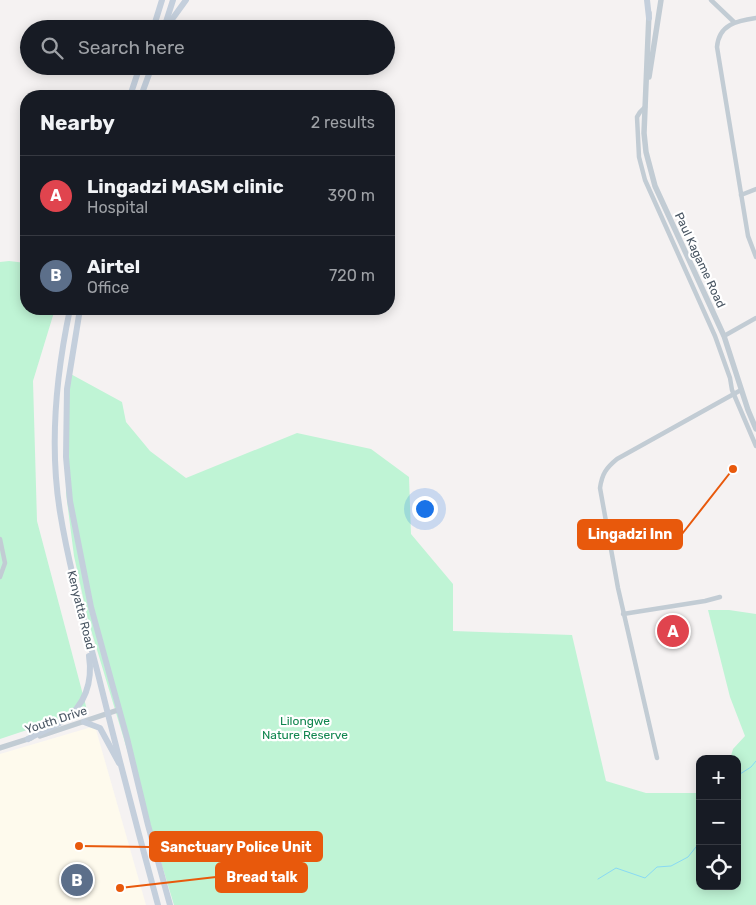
<!DOCTYPE html>
<html lang="en">
<head>
<meta charset="utf-8">
<style>
	:root { --surface:#171b24; --page:#242831; --text:#f1f3f6; --muted:#9ea1a6; --line:#363941; --accent:#0c69f5 }
	body { margin:0; font-family:Rubik,sans-serif; background:var(--page); color:var(--text) }
	.controls { position:absolute; right:15px; bottom:15px; display:grid; overflow:hidden; border-radius:10px; box-shadow:0 2px 12px #0003 }
	.controls button { width:45px; height:45px; display:grid; place-items:center; padding:0; border:0; border-bottom:1px solid var(--line); background:var(--surface); color:var(--text); font:25px sans-serif }
	.you { position:absolute; left:424px; top:508px; width:18px; height:18px; margin:-12px; border:4px solid #fff; border-radius:50%; background:#1a73e8; box-shadow:0 0 0 8px #1a73e833 }
	.badge { display:grid; place-items:center; width:32px; height:32px; border-radius:50%; background:var(--accent); color:#fff; font-size:16px; font-weight:700 }
	.pin { position:absolute; translate:-50% -50%; border:2px solid #fff; box-shadow:0 1px 5px #0006 }
	.list { margin:0; padding:0; list-style:none }
	h2 { display:flex; justify-content:space-between; align-items:center; height:65px; margin:0; padding:0 20px; font-size:21px }
	h2 small { font-size:16px; font-weight:400; color:var(--muted) }
	.list li { display:grid; grid-template-columns:32px 1fr auto; gap:15px; align-items:center; box-sizing:border-box; height:80px; padding:0 20px; border-top:1px solid var(--line) }
	.list b { display:block; font-size:19px; white-space:nowrap }
	.list p { margin:0; font-size:16px; white-space:nowrap; color:var(--muted) }
	.list em { font-size:16px; font-style:normal; color:var(--muted) }
	.icon { flex:none; width:28px; height:28px; fill:none; stroke:currentColor; stroke-width:2; stroke-linecap:round; stroke-linejoin:round }
	.map { position:relative; flex:none; width:756px; height:905px; overflow:hidden }
	.search { position:absolute; background:var(--surface); box-shadow:0 2px 12px #0003; left:20px; top:20px; width:375px; height:55px; display:flex; align-items:center; gap:12px; box-sizing:border-box; padding:0 18px; border-radius:28px; color:var(--muted); font-size:19px }
	.panel { position:absolute; background:var(--surface); box-shadow:0 2px 12px #0003; left:20px; top:90px; width:375px; height:225px; border-radius:20px }
	.map>svg:first-child { display:block }
	.commercial { fill:#fefaed }
	.green { fill:#bff4d5 }
	.lines { fill:none; stroke-linecap:round; stroke-linejoin:round }
	.stream { stroke:#89daf4; stroke-width:1 }
	.minor { stroke:#c2ccd4; stroke-width:4.5 }
	.tertiary { stroke:#c2ccd4; stroke-width:5.5 }
	.secondary { stroke:#c4cfdc; stroke-width:6 }
	.labels { text-anchor:middle; dominant-baseline:central; stroke-width:4.5; stroke-linejoin:round; paint-order:stroke }
	.street-label { font-size:12px; fill:#485562; stroke:#fff }
	.park-label { font-size:12px; fill:#10864f; stroke:#fff }
	.leader { fill:none; stroke:#e8590c; stroke-width:2 }
	.callout-dot { fill:#e8590c; stroke:#fff; stroke-width:2 }
	.callout { fill:#e8590c; stroke:#e8590c; stroke-width:2 }
	.callout-label { font-size:14px; text-anchor:middle; font-weight:bold; fill:#fff }
</style>
</head>
<body>
<div class="map">
<svg width="756" height="905" viewBox="0 0 756 905">
	<rect width="100%" height="100%" fill="#f5f2f2"/>
	<path class="commercial" d="M95 726 146 905H0V754Z"/>
	<g class="green">
		<path d="M9 261 26 263V309H55L33 381 37 521 87 710 0 739V262Z"/>
		<path d="M67 372 122 402 126 422 150 451 186 478 297 433 371 449 409 477 411 534 453 584V631L572 635 606 781 646 793H700V886H737V759H730L733 749 745 736 730 697 708 610H729L756 614V905H174L88 620 74 556 66 493Z"/>
	</g>
	<g class="lines">
		<g class="stream">
			<path d="M737 776 751 767 756 761"/>
			<path d="M598 879 616 868 645 878 657 867 671 866 688 857 700 842"/>
		</g>
		<g class="minor">
			<path d="M711 0 734 22"/>
			<path d="M756 18C737 21 719 24 717 47L748 236 756 257"/>
			<path d="M645 107 640 112 637 117 639 157 645 180 715 336 730 378 732 390 756 446"/>
			<path d="M741 195 756 189"/>
			<path d="M724 336 756 318"/>
			<path d="M0 539 5 563 0 577"/>
			<path d="M623 614 705 601 720 597"/>
			<path d="M657 758 618 588 600 488C602 474 606 468 617 459L741 390"/>
		</g>
		<g class="tertiary">
			<path d="M649 13 644 133 646 152 655 186 724 336 748 410 756 429"/>
			<path d="M649 77 661 0"/>
			<path d="M40 736 118 710"/>
			<path d="M0 748 31 738"/>
		</g>
		<g class="secondary">
			<path d="M647 0 649 18"/>
			<path d="M165 25 173 0"/>
			<path d="M153 29 162 0"/>
			<path d="M165 29 186 0"/>
			<path d="M130 96 140 66"/>
			<path d="M141 96 152 66"/>
			<path d="M70 309C56 375 49 444 60 512 69 567 84 620 98 674 117 751 137 828 158 905"/>
			<path d="M80 309 67 389 66 457 70 501 91 607 127 738 148 825 170 905"/>
			<path d="M84 722 100 728 119 763"/>
			<path d="M28 739C39 733 52 728 63 721 85 706 93 682 89 656"/>
		</g>
	</g>
	<g class="labels">
		<g class="street-label">
			<text transform="translate(700 260) rotate(65)">Paul Kagame Road</text>
			<text transform="translate(81 610) rotate(76)">Kenyatta Road</text>
			<text transform="translate(56 720) rotate(-18)">Youth Drive</text>
		</g>
		<g class="park-label">
			<text x="305" y="721">Lilongwe<tspan x="305" dy="14">Nature Reserve</tspan></text>
		</g>
	</g>
	<path class="leader" d="M733 469L682 534M79 846L150 847M120 888L216 877"/>
	<g class="callout-dot">
		<circle cx="733" cy="469" r="5"/>
		<circle cx="79" cy="846" r="5"/>
		<circle cx="120" cy="888" r="5"/>
	</g>
	<g class="callout">
		<rect x="578" y="520" width="104" height="29" rx="5"/>
		<rect x="150" y="832" width="172" height="29" rx="5"/>
		<rect x="216" y="863" width="91" height="29" rx="5"/>
	</g>
	<g class="callout-label">
		<text x="630" y="539">Lingadzi Inn</text>
		<text x="236" y="852">Sanctuary Police Unit</text>
		<text x="262" y="882">Bread talk</text>
	</g>
</svg>
<div class="controls">
<button>+</button>
<button>−</button>
<button><svg class="icon" aria-label="locate" viewBox="0 0 24 24"><circle cx="12" cy="12" r="6"/><path d="M12 2v4M12 18v4M2 12h4M18 12h4"/></svg></button>
</div>
<div class="you"></div>
<div class="pin badge" style="left:673px;top:631px;background:#e0444e">A</div>
<div class="pin badge" style="left:77px;top:880px;background:#5c6f8a">B</div>
<div class="search"><svg class="icon" aria-label="search" viewBox="0 0 24 24"><circle cx="10" cy="10" r="6"/><path d="M15 15l6 6"/></svg>Search here</div>
<section class="panel">
<h2>Nearby<small>2 results</small></h2>
<ul class="list">
<li><span class="badge" style="background:#e0444e">A</span><div><b>Lingadzi MASM clinic</b><p>Hospital</p></div><em>390 m</em></li>
<li><span class="badge" style="background:#5c6f8a">B</span><div><b>Airtel</b><p>Office</p></div><em>720 m</em></li>
</ul>
</section>
</div>
</body>
</html>
